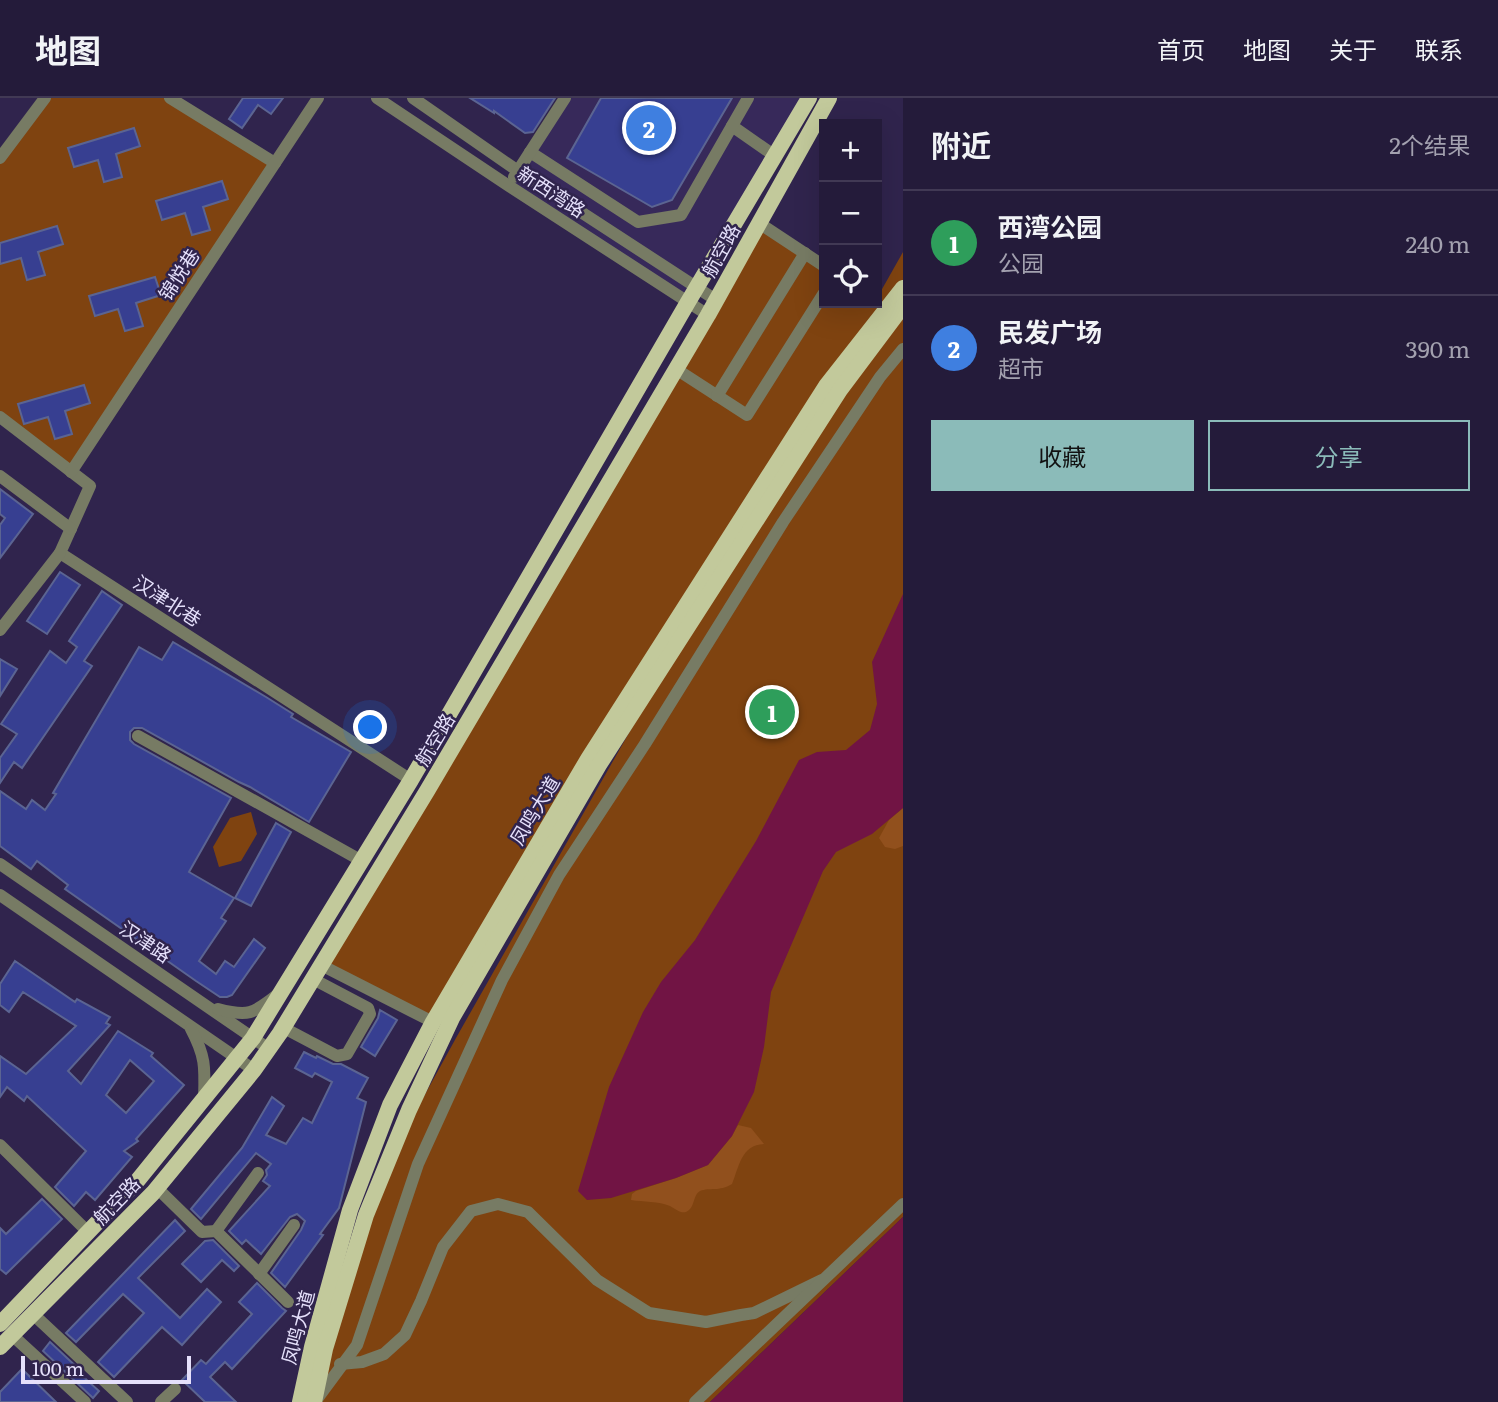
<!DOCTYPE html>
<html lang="zh">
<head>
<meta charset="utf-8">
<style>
	:root { --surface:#241b3a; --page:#2c2442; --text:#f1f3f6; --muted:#a3a1af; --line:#413954; --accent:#8bbbb9 }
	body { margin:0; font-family:Literata,"Noto Sans SC",serif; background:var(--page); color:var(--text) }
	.controls { position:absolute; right:21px; top:21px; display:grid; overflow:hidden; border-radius:0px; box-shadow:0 7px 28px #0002 }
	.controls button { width:63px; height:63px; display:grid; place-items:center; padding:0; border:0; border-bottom:2px solid var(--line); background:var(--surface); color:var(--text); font:35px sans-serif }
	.scale { position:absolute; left:21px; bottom:18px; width:170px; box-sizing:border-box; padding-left:7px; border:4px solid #e5e0fb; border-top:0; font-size:19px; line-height:24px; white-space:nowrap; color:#e5e0fb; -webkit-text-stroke:5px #30244d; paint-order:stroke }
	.you { position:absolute; left:371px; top:630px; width:24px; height:24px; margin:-18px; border:5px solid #fff; border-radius:50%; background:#1a73e8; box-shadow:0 0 0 10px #1a73e833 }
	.badge { display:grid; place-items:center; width:46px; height:46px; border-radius:50%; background:var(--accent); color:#fff; font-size:23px; font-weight:700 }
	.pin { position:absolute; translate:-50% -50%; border:4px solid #fff; box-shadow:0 2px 7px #0006 }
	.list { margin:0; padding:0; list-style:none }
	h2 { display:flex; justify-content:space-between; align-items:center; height:91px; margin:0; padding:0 28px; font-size:30px }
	h2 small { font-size:23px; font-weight:400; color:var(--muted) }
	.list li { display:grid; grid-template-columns:46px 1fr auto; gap:21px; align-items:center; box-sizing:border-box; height:105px; padding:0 28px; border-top:2px solid var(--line) }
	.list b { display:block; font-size:26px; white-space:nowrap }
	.list p { margin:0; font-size:23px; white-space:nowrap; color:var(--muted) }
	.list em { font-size:23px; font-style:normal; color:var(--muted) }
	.actions { display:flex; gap:14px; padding:21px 28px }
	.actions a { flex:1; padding:16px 0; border:2px solid var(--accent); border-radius:0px; text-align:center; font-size:24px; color:var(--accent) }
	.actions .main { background:var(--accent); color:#111 }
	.icon { flex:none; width:38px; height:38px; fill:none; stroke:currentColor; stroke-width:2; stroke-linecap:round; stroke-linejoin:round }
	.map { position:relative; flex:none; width:903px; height:1304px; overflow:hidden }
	header { display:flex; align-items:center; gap:42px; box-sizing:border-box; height:98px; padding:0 35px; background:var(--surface); border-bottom:2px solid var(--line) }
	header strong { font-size:33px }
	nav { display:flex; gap:38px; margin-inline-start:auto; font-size:24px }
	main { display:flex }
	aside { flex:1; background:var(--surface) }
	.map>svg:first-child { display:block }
	.built { fill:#37295a }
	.green { fill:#7f4310 }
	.forest { fill:#91501d }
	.water { fill:#711444 }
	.building { fill:#373f91; stroke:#5b6492; stroke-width:2; fill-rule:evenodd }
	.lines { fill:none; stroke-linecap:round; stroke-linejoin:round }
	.minor { stroke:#777b64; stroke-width:12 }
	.major { stroke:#c2c99b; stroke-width:16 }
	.labels { text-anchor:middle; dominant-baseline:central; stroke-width:5; stroke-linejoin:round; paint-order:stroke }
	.street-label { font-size:19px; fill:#e5e0fb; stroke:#30244d }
</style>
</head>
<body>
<header>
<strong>地图</strong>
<nav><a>首页</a><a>地图</a><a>关于</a><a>联系</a></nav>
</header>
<main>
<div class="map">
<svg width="903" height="1304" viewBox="0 0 903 1304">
	<rect width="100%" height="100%" fill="#30244d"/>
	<path class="built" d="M565 0H809L688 204 509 88Z"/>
	<g class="green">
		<path d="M41 0H177L276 60 71 368 0 314V56Z"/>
		<path d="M759 125 824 168V205H877V200L903 154V1119L710 1304H293L412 1020 456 940 816 305 433 924 321 867Z"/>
		<path d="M251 714 257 736 241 763 219 769 213 749 230 720Z"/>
	</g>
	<g class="forest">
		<path d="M903 710V748L895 751 885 749 879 740 889 722Z"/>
		<path d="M738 1027 751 1030 764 1046C741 1047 739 1069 732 1086 719 1094 710 1089 700 1093 693 1097 695 1107 689 1112 683 1118 676 1111 670 1108 659 1103 643 1104 631 1102L632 1096 636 1093 676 1080 708 1067 732 1038Z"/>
	</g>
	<g class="water">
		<path d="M903 496V710L872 736 836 754 823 773 771 894 764 949 754 994 732 1038 708 1067 676 1080 611 1100 587 1102 578 1093 609 989 643 914 661 884 695 842 756 743 799 662 817 654 846 652 870 632 877 606 872 564Z"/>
		<path d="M903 1119V1304H710Z"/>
	</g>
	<g class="building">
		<path d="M243 0H283L271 16 258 7 242 30 229 21Z"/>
		<path d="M470 0H555L533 34 525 35 494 13V15Z"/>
		<path d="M601 0H732L672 102 652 109 567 60Z"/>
		<path d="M134 30 140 48 116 56 122 79 104 84 98 62 74 69 68 50Z"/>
		<path d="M222 83 228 101 203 109 210 132 192 137 185 115 162 122 156 103Z"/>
		<path d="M57 128 63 146 38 154 45 177 27 182 21 160 0 166V145Z"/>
		<path d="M155 179 161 197 136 205 143 228 125 233 118 211 95 218 89 198Z"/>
		<path d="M84 287 90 305 65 313 72 336 55 341 48 319 24 326 18 306Z"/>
		<path d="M0 391 33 416 0 460V427L5 420 0 416Z"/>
		<path d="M60 474 80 487 47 536 27 523Z"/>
		<path d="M102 493 122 507 84 563 92 568 22 670 14 664 0 685V660L17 636 1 626 50 553 66 565 77 549 69 543Z"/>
		<path d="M173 544 266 599 293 616 291 619 351 654 309 724 250 689 239 684 142 630H134L130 634V642L134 646 231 700 189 774 234 800 221 820 226 823 199 863 216 876 225 863 234 869 254 841 265 850 232 897 227 899H220L196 883 65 791 68 787 37 763 31 771 0 748V693L26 711 32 702 45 712 56 696 53 695 139 549 162 562Z"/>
		<path d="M0 561 17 571 0 598Z"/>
		<path d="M276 725 291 734 251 808 235 800Z"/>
		<path d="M15 863 75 904 77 901 110 919 106 925 110 927 68 973 81 986 118 933 153 955 151 958 184 987 136 1041 138 1043 124 1053 132 1059 95 1102 86 1094 74 1108 55 1089 86 1053 27 998 24 1003 7 989 0 999V958L26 976 76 928 23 894 9 914 0 907V886ZM130 962 154 983 126 1015 106 997Z"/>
		<path d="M380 912 397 922 375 958 361 949 378 920Z"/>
		<path d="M304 954 316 960 317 958 333 966H341L368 980 357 1000 366 1004 339 1110 320 1136 323 1137 285 1189 271 1175 301 1132 305 1123 297 1116 290 1119 261 1156 246 1142 242 1146 229 1133 270 1088 263 1083 267 1077 266 1072 271 1066 256 1055 201 1121 191 1111 242 1050 272 999 284 1008 266 1037 286 1046 303 1020 312 1025 332 984 315 975 312 979 295 970Z"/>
		<path d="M42 1101 62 1121 6 1176 0 1171V1130L6 1136Z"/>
		<path d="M175 1122 185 1133 138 1180 180 1220 207 1191 221 1204 182 1247 162 1229 114 1279 98 1264 144 1215 123 1196 76 1244 66 1235Z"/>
		<path d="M213 1142 239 1168 234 1173 222 1162 201 1184 182 1166 205 1143Z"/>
		<path d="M257 1185 282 1210 286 1213 232 1271 225 1264 210 1279 236 1304H205L182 1282 201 1262 206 1266 252 1216 239 1204Z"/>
		<path d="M50 1244 81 1273 79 1275 99 1293 93 1300 43 1253Z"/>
		<path d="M22 1271 56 1304H0V1294Z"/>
	</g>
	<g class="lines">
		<g class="minor">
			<path d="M170 0 275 65"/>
			<path d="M377 0 509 88 708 217"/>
			<path d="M413 0 518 73 716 202"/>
			<path d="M732 28 775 58"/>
			<path d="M530 54 638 124 681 117 748 0"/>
			<path d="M0 60 45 0"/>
			<path d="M514 79 565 0"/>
			<path d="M759 125 824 168"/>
			<path d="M676 271 747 317 824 195"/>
			<path d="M717 298 805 155"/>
			<path d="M0 319 90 388 60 455 411 682"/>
			<path d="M71 374 318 0"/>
			<path d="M0 378 71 431"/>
			<path d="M0 532 60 455"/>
			<path d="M138 638 362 763"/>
			<path d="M0 766 269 951"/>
			<path d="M0 797 254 972"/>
			<path d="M321 867 433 924"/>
			<path d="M218 911C248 919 253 916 277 897"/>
			<path d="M284 930 337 958 347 956 370 916 368 910 313 881"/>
			<path d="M191 931C206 959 205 970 204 1001"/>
			<path d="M0 1047 88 1134"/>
			<path d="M157 1090 202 1134 216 1133 288 1204"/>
			<path d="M216 1133 258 1075"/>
			<path d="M259 1176 294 1127"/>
			<path d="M33 1216 127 1304"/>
			<path d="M12 1237 85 1304"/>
			<path d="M340 1266 362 1264 384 1256 405 1237 421 1203 443 1149 471 1113 498 1106 528 1114 597 1182 649 1215 706 1224 741 1217 754 1215 822 1182"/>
			<path d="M317 1301 357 1247 418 1066 502 882 559 777 645 646 783 424 880 279 903 251"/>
			<path d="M161 1304 175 1291"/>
			<path d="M695 1304 903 1106"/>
		</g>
		<g class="major">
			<path d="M0 1226 138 1082 253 940 411 682 688 204 809 0"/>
			<path d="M0 1249 153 1095 254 972 280 935 427 693 708 217 829 0"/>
			<path d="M300 1304 312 1249 350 1112 390 1007 433 924 588 661 826 288 903 190"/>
			<path d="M314 1304 325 1251 366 1117 409 1012 452 920 599 667 840 292 903 208"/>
		</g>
	</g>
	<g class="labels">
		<g class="street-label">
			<text transform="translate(552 93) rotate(33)">新西湾路</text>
			<text transform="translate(720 152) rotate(-61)">航空路</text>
			<text transform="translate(178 176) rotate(-57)">锦悦巷</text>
			<text transform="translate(168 502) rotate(33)">汉津北巷</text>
			<text transform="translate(434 641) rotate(-59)">航空路</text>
			<text transform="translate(534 712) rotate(-59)">凤鸣大道</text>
			<text transform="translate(146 843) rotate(34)">汉津路</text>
			<text transform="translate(116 1102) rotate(-46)">航空路</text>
			<text transform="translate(297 1229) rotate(-75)">凤鸣大道</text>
		</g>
	</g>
</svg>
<div class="controls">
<button>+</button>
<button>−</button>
<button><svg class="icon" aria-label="locate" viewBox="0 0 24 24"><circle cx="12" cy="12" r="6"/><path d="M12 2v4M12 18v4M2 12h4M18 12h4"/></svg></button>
</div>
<div class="scale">100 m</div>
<div class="you"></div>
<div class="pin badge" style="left:772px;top:614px;background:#2e9e5b">1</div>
<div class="pin badge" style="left:649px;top:30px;background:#3f7fe0">2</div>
</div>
<aside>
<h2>附近<small>2个结果</small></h2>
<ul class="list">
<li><span class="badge" style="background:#2e9e5b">1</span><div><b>西湾公园</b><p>公园</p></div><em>240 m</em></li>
<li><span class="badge" style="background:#3f7fe0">2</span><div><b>民发广场</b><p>超市</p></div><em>390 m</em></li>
</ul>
<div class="actions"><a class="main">收藏</a><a>分享</a></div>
</aside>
</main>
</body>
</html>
